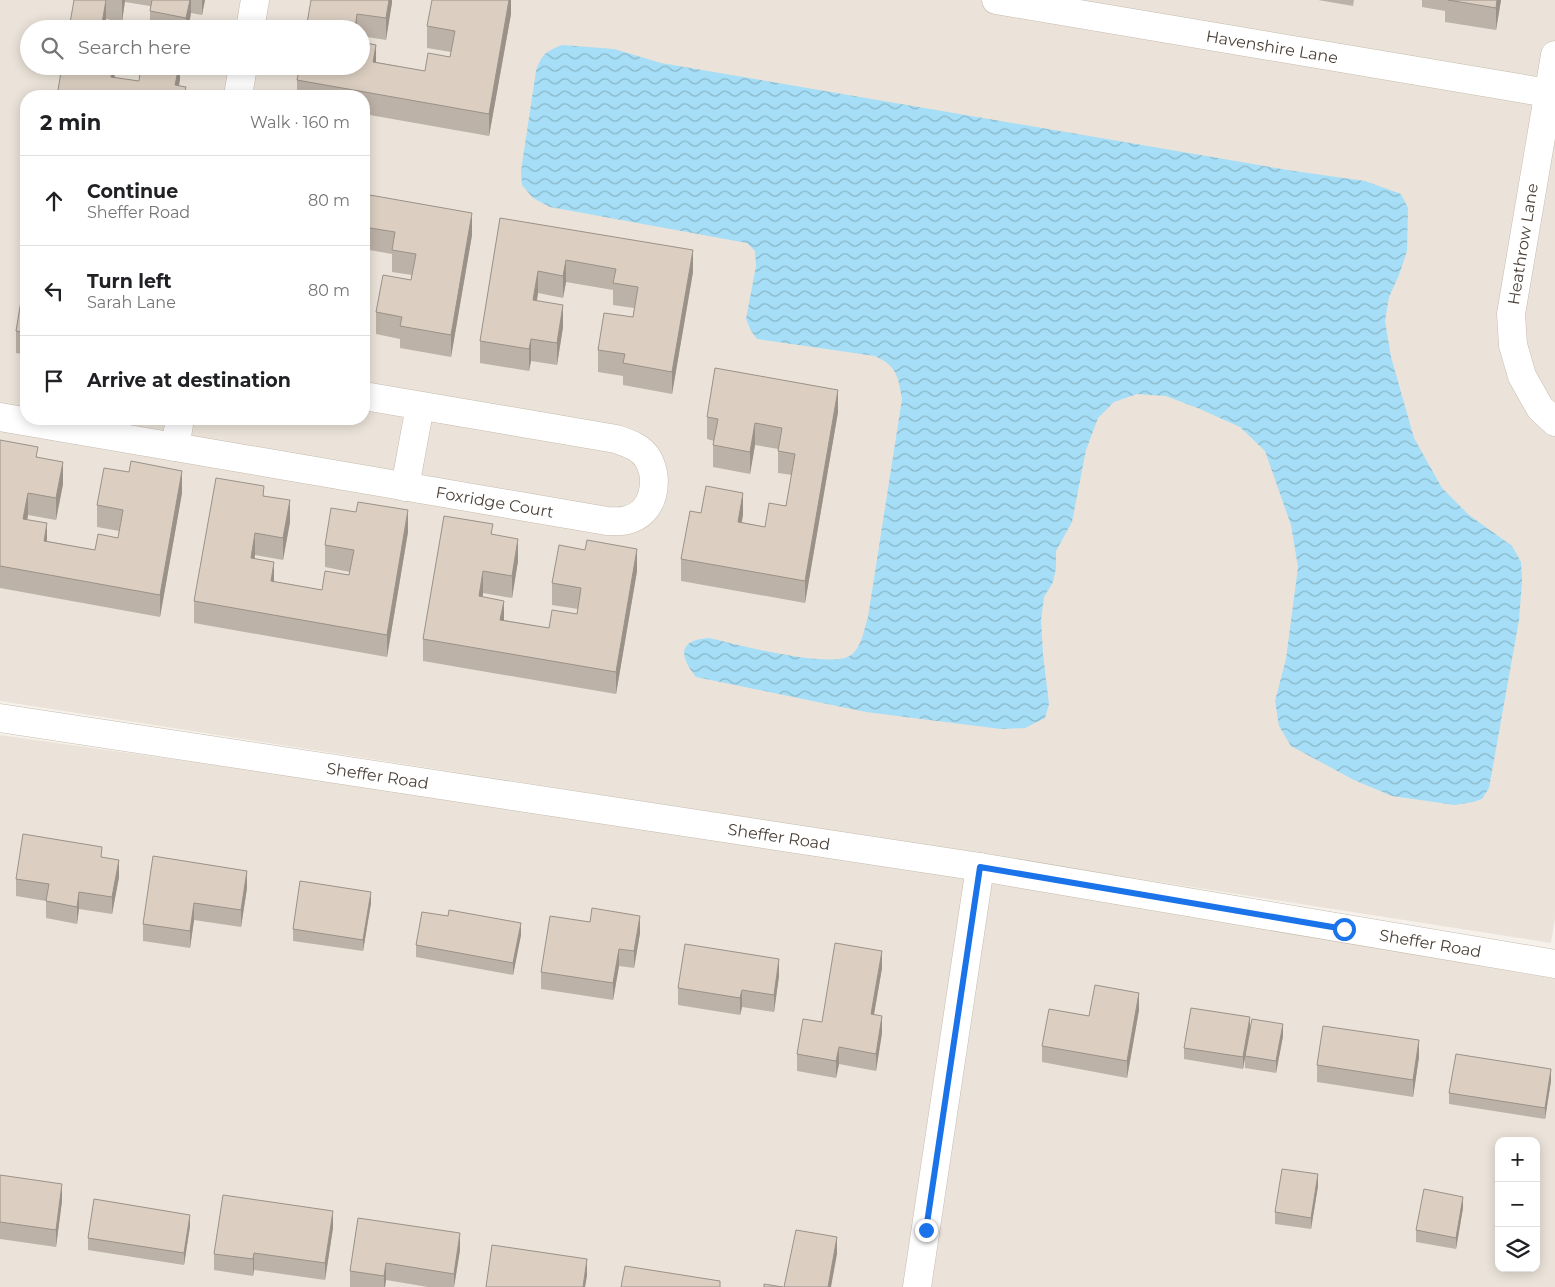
<!DOCTYPE html>
<html lang="en">
<head>
<meta charset="utf-8">
<style>
	:root { --surface:#fff; --page:#f6f6f6; --text:#202124; --muted:#757577; --line:#e0e0e0 }
	body { margin:0; font-family:Montserrat,sans-serif; background:var(--page); color:var(--text) }
	.controls { position:absolute; right:15px; bottom:15px; display:grid; overflow:hidden; border-radius:10px; box-shadow:0 2px 12px #0003 }
	.controls button { width:45px; height:45px; display:grid; place-items:center; padding:0; border:0; border-bottom:1px solid var(--line); background:var(--surface); color:var(--text); font:25px sans-serif }
	.stop { position:absolute; width:15px; height:15px; margin:-11px; border:4px solid #1a73e8; border-radius:50%; background:#fff }
	.stop.end { background:#1a73e8; border-color:#fff; box-shadow:0 1px 5px #0008 }
	.list { margin:0; padding:0; list-style:none }
	h2 { display:flex; justify-content:space-between; align-items:center; height:65px; margin:0; padding:0 20px; font-size:21px }
	h2 small { font-size:16px; font-weight:400; color:var(--muted) }
	.list li { display:grid; grid-template-columns:32px 1fr auto; gap:15px; align-items:center; box-sizing:border-box; height:90px; padding:0 20px; border-top:1px solid var(--line) }
	.list b { display:block; font-size:19px; white-space:nowrap }
	.list p { margin:0; font-size:16px; white-space:nowrap; color:var(--muted) }
	.list em { font-size:16px; font-style:normal; color:var(--muted) }
	.icon { flex:none; width:28px; height:28px; fill:none; stroke:currentColor; stroke-width:2; stroke-linecap:round; stroke-linejoin:round }
	.map { position:relative; flex:none; width:1555px; height:1287px; overflow:hidden }
	.search { position:absolute; background:var(--surface); box-shadow:0 2px 12px #0003; left:20px; top:20px; width:350px; height:55px; display:flex; align-items:center; gap:12px; box-sizing:border-box; padding:0 18px; border-radius:28px; color:var(--muted); font-size:19px }
	.panel { position:absolute; background:var(--surface); box-shadow:0 2px 12px #0003; left:20px; top:90px; width:350px; height:335px; border-radius:20px }
	.map>svg:first-child { display:block }
	.residential { fill:#ebe3d9; fill-rule:evenodd }
	.water { fill:url(#water-waves) }
	.lines { fill:none; stroke-linecap:round; stroke-linejoin:round }
	.minor-casing { stroke:#c6bbaf; stroke-width:29 }
	.minor { stroke:#fff; stroke-width:28 }
	.wall { fill:#bdb2a7 }
	.shaded-wall { fill:#9a9188 }
	.building { fill:#dccfc2; stroke:#9a9188 }
	.route { stroke:#1a73e8; stroke-width:6 }
	.labels { text-anchor:middle; dominant-baseline:central; stroke-width:5; stroke-linejoin:round; paint-order:stroke }
	.street-label { font-size:16px; fill:#4b4138; stroke:#fff }
</style>
</head>
<body>
<div class="map">
<svg width="1555" height="1287" viewBox="0 0 1555 1287">
	<defs>
		<pattern id="water-waves" width="16" height="10" patternUnits="userSpaceOnUse" patternTransform="scale(1.25)"><rect width="16" height="10" fill="#a5def6"/><path d="M0 5q4-4 8 0t8 0" fill="none" stroke="#88b6c8"/></pattern>
	</defs>
	<rect width="100%" height="100%" fill="#f6f2eb"/>
	<g class="residential">
		<path d="M0 0H1555V919L1551 943 0 701ZM29 29H361V66H29ZM26 96H364V419H26Z"/>
		<path d="M0 735 478 802 1149 908 1555 979V1287H0ZM1499 1141H1536V1268H1499Z"/>
	</g>
	<path class="water" d="M562 45 614 49 661 63 1294 171 1365 181 1401 194 1408 208 1407 251 1399 275 1389 297 1385 321 1391 357 1414 438 1442 488 1469 515 1512 546 1521 562 1522 581 1519 620 1489 788 1482 799 1473 802 1455 805 1392 796 1354 780 1291 746 1279 726 1275 701 1286 659 1298 567 1291 525 1265 451 1240 427 1200 409 1166 396 1137 394 1114 402 1098 418 1086 450 1072 522 1056 551V568L1053 582 1044 597 1041 620 1043 654 1049 704 1045 718 1025 728 1001 729 866 712 696 677C679 656 678 640 709 638 735 644 832 670 851 655 862 647 864 629 868 617L902 399C898 376 897 366 875 356L757 339 751 331 746 319 756 266 755 251 747 243 550 207 533 198 522 185 521 171 536 71C542 54 545 52 562 45Z"/>
	<g class="lines">
		<defs>
			<g id="minor">
				<path id="s1" d="M996 0 1548 93"/>
				<path d="M250 29 255 0"/>
				<path d="M1555 55 1511 314 1513 345 1522 376 1540 408 1555 422"/>
				<path d="M238 96 243 66"/>
				<path id="s2" d="M0 417 607 521C614 521 621 522 627 520 654 514 660 480 648 459 641 447 628 443 616 439L364 396"/>
				<path d="M175 447 180 419"/>
				<path d="M405 487 420 406"/>
				<path id="s3" d="M0 718 980 867 1555 964"/>
				<path d="M917 1287 980 867"/>
			</g>
		</defs>
		<use href="#minor" class="minor-casing"/>
		<use href="#minor" class="minor"/>
	</g>
	<g class="wall">
		<path d="M74 0H205L202 15 191 13 188 29H150V6L125 2 122 22 106 19Z"/>
		<path d="M392 0 386 40 361 36V29H306Z"/>
		<path d="M511 0V14L489 136 364 114V96H297V80L376 62 425 71 450 57 451 52 427 48V26Z"/>
		<path d="M1318 0H1354L1353 6Z"/>
		<path d="M1422 0H1501L1496 30 1445 22V11L1422 7Z"/>
		<path d="M364 194 472 235 451 357 400 348V339L376 334V312L411 280 412 275 392 272V254L364 249Z"/>
		<path d="M500 218 693 272 672 394 623 385V376L598 372V350L633 317 634 308 613 305V290L566 282 563 298 538 293 537 301 563 327 557 365 531 361 529 371 480 363V341Z"/>
		<path d="M26 271V355L16 353V331Z"/>
		<path d="M838 412 805 603 681 581V559L701 513 743 515 741 522 765 527 786 506 792 475 778 473V449L755 445 750 474 713 467V445L714 441 707 439V417Z"/>
		<path d="M0 440 38 457 63 484 56 520 28 515 27 520 47 541 95 550 118 538 119 531 97 527V505L182 493 160 617 0 588Z"/>
		<path d="M264 496 290 522 283 560 255 555V559L274 582 322 590 349 575 350 572 325 567V545L408 532 387 657 194 623V601Z"/>
		<path d="M493 535 518 561 512 598 483 593V597L504 620 549 628 577 614 578 609 552 605V583L637 571 616 694 423 661V639Z"/>
		<path d="M102 857 119 877 112 914 79 909 77 924 46 918V901L16 896V879Z"/>
		<path d="M247 871V888L241 927 194 920 190 948 143 941V924Z"/>
		<path d="M371 903 363 951 293 941V929Z"/>
		<path d="M640 933 634 968 619 966 613 1000 541 989V972Z"/>
		<path d="M521 935 513 975 416 957V945Z"/>
		<path d="M882 968 874 1015 882 1033 876 1071 839 1064 836 1078 797 1071V1054L822 1022Z"/>
		<path d="M779 976 774 1012 742 1007 740 1015 678 1005V988Z"/>
		<path d="M1139 1010 1127 1078 1042 1062V1046L1089 1016Z"/>
		<path d="M1250 1029 1283 1036 1276 1073 1245 1068V1058L1243 1069 1184 1059V1048Z"/>
		<path d="M1419 1057 1413 1097 1317 1082V1065Z"/>
		<path d="M1551 1081 1545 1119 1449 1104V1093Z"/>
		<path d="M0 1175 62 1201 56 1247 0 1239Z"/>
		<path d="M1318 1186 1311 1229 1275 1224V1212Z"/>
		<path d="M1463 1208 1456 1249 1416 1242V1230Z"/>
		<path d="M358 1218 460 1250 454 1287H428L386 1280 385 1287H350V1271Z"/>
		<path d="M190 1226 184 1265 88 1250V1238Z"/>
		<path d="M333 1228 325 1280 254 1270 253 1276 214 1270V1254Z"/>
	</g>
	<g class="shaded-wall">
		<path d="M106 0V19L104 29H101Z"/>
		<path d="M122 0H125L122 22Z"/>
		<path d="M190 0H191V13L188 29H186V18Z"/>
		<path d="M202 0H205L202 15Z"/>
		<path d="M389 0H392V3L386 40V18Z"/>
		<path d="M509 0H511V14L489 136V114Z"/>
		<path d="M1497 0H1501L1496 30V8Z"/>
		<path d="M357 14V29H355Z"/>
		<path d="M376 45V67L373 62Z"/>
		<path d="M113 66H115V74L112 96 111 77Z"/>
		<path d="M179 66H180V80L177 96 175 85Z"/>
		<path d="M472 213V235L451 357V335Z"/>
		<path d="M693 250V272L672 394V372Z"/>
		<path d="M566 260V282L563 298V276Z"/>
		<path d="M538 271V293L533 322V300Z"/>
		<path d="M563 305V327L557 365V343Z"/>
		<path d="M531 339V361L529 371V349Z"/>
		<path d="M838 390V412L805 603V581Z"/>
		<path d="M755 423V445L750 474V452Z"/>
		<path d="M63 462V484L56 520V498Z"/>
		<path d="M182 471V493L160 617V595Z"/>
		<path d="M28 493V515L23 541V519Z"/>
		<path d="M743 493V515L738 544V522Z"/>
		<path d="M290 500V522L283 560V538Z"/>
		<path d="M408 510V532L387 657V635Z"/>
		<path d="M47 523V545L44 541Z"/>
		<path d="M255 533V555L251 580V558Z"/>
		<path d="M518 539V561L512 598V576Z"/>
		<path d="M637 549V571L616 694V672Z"/>
		<path d="M274 562V584L271 581Z"/>
		<path d="M483 571V593L479 618V596Z"/>
		<path d="M504 601V623L500 620Z"/>
		<path d="M119 860V877L112 914V897Z"/>
		<path d="M247 871V888L241 927V910Z"/>
		<path d="M79 892V909L77 924V907Z"/>
		<path d="M371 892V903L363 951V940Z"/>
		<path d="M194 903V920L190 948V931Z"/>
		<path d="M640 916V933L634 968V951Z"/>
		<path d="M521 923V935L513 975V963Z"/>
		<path d="M619 949V966L613 1000V983Z"/>
		<path d="M882 951V968L871 1031V1014Z"/>
		<path d="M779 959V976L774 1012V995Z"/>
		<path d="M742 990V1007L740 1015V998Z"/>
		<path d="M1139 993V1010L1127 1078V1061Z"/>
		<path d="M882 1016V1033L876 1071V1054Z"/>
		<path d="M1250 1017V1029L1243 1069V1057Z"/>
		<path d="M1283 1024V1036L1276 1073V1061Z"/>
		<path d="M1419 1040V1057L1413 1097V1080Z"/>
		<path d="M839 1047V1064L836 1078V1061Z"/>
		<path d="M1551 1069V1081L1545 1119V1108Z"/>
		<path d="M1318 1174V1186L1311 1229V1218Z"/>
		<path d="M62 1184V1201L56 1247V1230Z"/>
		<path d="M1463 1197V1208L1456 1249V1238Z"/>
		<path d="M333 1211V1228L325 1280V1263Z"/>
		<path d="M190 1215V1226L184 1265V1253Z"/>
		<path d="M460 1233V1250L454 1287V1274Z"/>
		<path d="M837 1237V1254L831 1287H828Z"/>
		<path d="M254 1253V1270L253 1276V1259Z"/>
		<path d="M587 1259V1276L585 1287H583Z"/>
		<path d="M386 1263V1280L385 1287H384V1276Z"/>
	</g>
	<g class="building">
		<path d="M74 0H106L101 29H69Z"/>
		<path d="M152 0H190L186 18 150 11Z"/>
		<path d="M311 0H389L386 18 357 14 355 29H306Z"/>
		<path d="M432 0H509L489 114 297 80 300 66H361V42L376 45 373 62 425 71 428 53 450 57 455 31 427 26Z"/>
		<path d="M1448 0H1497L1496 8Z"/>
		<path d="M62 66H113L111 77 139 81 141 66H179L175 85 186 87 184 96H57Z"/>
		<path d="M364 194 472 213 451 335 400 326 402 317 376 312 383 275 411 280 416 254 392 250 395 232 364 227Z"/>
		<path d="M500 218 693 250 672 372 623 363 625 354 598 350 604 313 633 317 638 287 613 283 616 269 566 260 563 276 538 271 533 300 563 305 557 343 531 339 529 349 480 341Z"/>
		<path d="M26 271V333L16 331Z"/>
		<path d="M715 368 838 390 805 581 681 559 690 511 701 513 706 486 743 493 738 522 765 527 769 503 786 506 795 454 778 451 782 428 755 423 750 452 713 445 718 419 707 417Z"/>
		<path d="M0 440 38 447 36 457 63 462 56 498 28 493 23 519 47 523 44 541 95 550 98 534 118 538 123 510 97 505 104 468 129 472 131 461 182 471 160 595 0 566Z"/>
		<path d="M216 478 264 486 263 496 290 500 283 538 255 533 251 558 274 562 271 581 322 590 325 571 349 575 354 550 325 545 331 508 356 512 358 502 408 510 387 635 194 601Z"/>
		<path d="M444 516 493 524 491 534 518 539 512 576 483 571 479 596 504 601 500 620 549 628 552 610 577 614 581 588 552 583 559 545 585 550 587 540 637 549 616 672 423 639Z"/>
		<path d="M23 834 102 847 101 857 119 860 112 897 79 892 77 907 46 901 49 884 16 879Z"/>
		<path d="M153 856 247 871 241 910 194 903 190 931 143 924Z"/>
		<path d="M300 881 371 892 363 940 293 929Z"/>
		<path d="M592 908 640 916 634 951 619 949 613 983 541 972 550 916 590 922Z"/>
		<path d="M449 910 521 923 513 963 416 945 422 912 448 916Z"/>
		<path d="M835 943 882 951 871 1014 882 1016 876 1054 839 1047 836 1061 797 1054 803 1019 822 1022Z"/>
		<path d="M685 944 779 959 774 995 742 990 740 998 678 988Z"/>
		<path d="M1095 985 1139 993 1127 1061 1042 1046 1049 1009 1089 1016Z"/>
		<path d="M1191 1008 1250 1017 1243 1057 1184 1048Z"/>
		<path d="M1252 1019 1283 1024 1276 1061 1245 1056Z"/>
		<path d="M1323 1026 1419 1040 1413 1080 1317 1065Z"/>
		<path d="M1456 1054 1551 1069 1545 1108 1449 1093Z"/>
		<path d="M1282 1169 1318 1174 1311 1218 1275 1212Z"/>
		<path d="M0 1175 62 1184 56 1230 0 1222Z"/>
		<path d="M1424 1189 1463 1197 1456 1238 1416 1230Z"/>
		<path d="M223 1195 333 1211 325 1263 254 1253 253 1259 214 1254Z"/>
		<path d="M94 1199 190 1215 184 1253 88 1238Z"/>
		<path d="M358 1218 460 1233 454 1274 386 1263 384 1276 350 1271Z"/>
		<path d="M796 1230 837 1237 828 1287H784Z"/>
		<path d="M492 1245 587 1259 583 1287H486Z"/>
		<path d="M625 1266 720 1281V1287H621Z"/>
		<path d="M764 1284 783 1287H764Z"/>
	</g>
	<g class="lines">
		<path class="route" d="M926 1230 980 867 1344 929"/>
	</g>
	<g class="labels">
		<g class="street-label">
			<text stroke="none"><textPath href="#s1" startOffset="280">Havenshire Lane</textPath></text>
			<text transform="translate(1523 244) rotate(-81)">Heathrow Lane</text>
			<text stroke="none"><textPath href="#s2" startOffset="502">Foxridge Court</textPath></text>
			<text stroke="none"><textPath href="#s3" startOffset="382">Sheffer Road</textPath></text>
			<text stroke="none"><textPath href="#s3" startOffset="788">Sheffer Road</textPath></text>
			<text stroke="none"><textPath href="#s3" startOffset="1448">Sheffer Road</textPath></text>
		</g>
	</g>
</svg>
<div class="controls">
<button>+</button>
<button>−</button>
<button><svg class="icon" aria-label="layers" viewBox="0 0 24 24"><path d="M12 4l9 5-9 5-9-5zM3 14l9 5 9-5"/></svg></button>
</div>
<div class="stop" style="left:1344px;top:929px"></div>
<div class="stop end" style="left:926px;top:1230px"></div>
<div class="search"><svg class="icon" aria-label="search" viewBox="0 0 24 24"><circle cx="10" cy="10" r="6"/><path d="M15 15l6 6"/></svg>Search here</div>
<section class="panel">
<h2>2 min<small>Walk · 160 m</small></h2>
<ul class="list">
<li><svg class="icon" aria-label="ahead" viewBox="0 0 24 24"><path d="M12 20V5M6 11l6-6 6 6"/></svg><div><b>Continue</b><p>Sheffer Road</p></div><em>80 m</em></li>
<li><svg class="icon" aria-label="left" viewBox="0 0 24 24"><path d="M17 20v-9H6M10 6l-5 5 5 5"/></svg><div><b>Turn left</b><p>Sarah Lane</p></div><em>80 m</em></li>
<li><svg class="icon" aria-label="arrive" viewBox="0 0 24 24"><path d="M6 21V4h12l-3 4 3 4H6"/></svg><div><b>Arrive at destination</b></div></li>
</ul>
</section>
</div>
</body>
</html>
